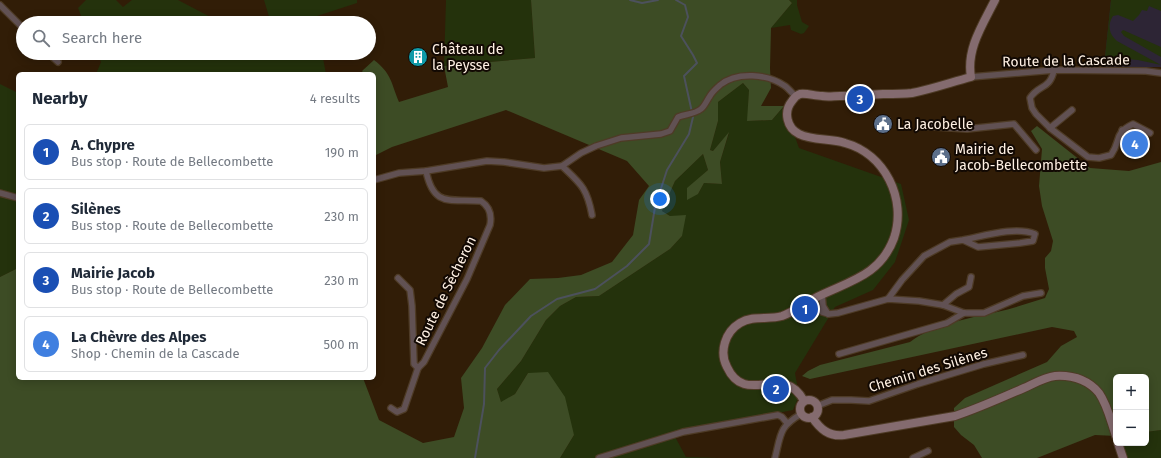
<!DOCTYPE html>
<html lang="en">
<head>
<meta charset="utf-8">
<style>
	:root { --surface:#fff; --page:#f6f6f7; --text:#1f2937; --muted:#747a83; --line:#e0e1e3; --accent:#7d5c70 }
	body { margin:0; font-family:"Fira Sans",sans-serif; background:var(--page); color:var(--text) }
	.controls { position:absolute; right:12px; bottom:12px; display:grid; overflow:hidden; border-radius:6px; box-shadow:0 2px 10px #0003 }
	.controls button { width:36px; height:36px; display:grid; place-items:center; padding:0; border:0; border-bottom:1px solid var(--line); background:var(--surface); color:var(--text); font:20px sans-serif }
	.you { position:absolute; left:660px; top:199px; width:14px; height:14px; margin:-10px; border:3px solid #fff; border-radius:50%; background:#1a73e8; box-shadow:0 0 0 6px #1a73e833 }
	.badge { display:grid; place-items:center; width:26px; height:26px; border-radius:50%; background:var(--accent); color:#fff; font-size:13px; font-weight:700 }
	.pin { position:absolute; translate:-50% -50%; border:2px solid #fff; box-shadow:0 1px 4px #0006 }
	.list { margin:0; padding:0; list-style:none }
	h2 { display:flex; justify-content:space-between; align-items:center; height:52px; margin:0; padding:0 16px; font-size:17px }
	h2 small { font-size:13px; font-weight:400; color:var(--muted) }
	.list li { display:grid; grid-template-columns:26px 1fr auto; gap:12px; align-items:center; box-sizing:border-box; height:56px; margin:0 8px 8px; padding:0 8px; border:1px solid var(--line); border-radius:6px }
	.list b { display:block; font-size:15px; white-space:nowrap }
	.list p { margin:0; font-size:13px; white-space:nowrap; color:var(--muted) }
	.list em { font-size:13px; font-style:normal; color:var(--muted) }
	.icon { flex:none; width:22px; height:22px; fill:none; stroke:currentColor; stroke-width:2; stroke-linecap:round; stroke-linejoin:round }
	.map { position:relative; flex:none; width:1161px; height:458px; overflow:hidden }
	.search { position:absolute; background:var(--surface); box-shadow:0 2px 10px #0003; left:16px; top:16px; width:360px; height:44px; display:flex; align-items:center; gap:10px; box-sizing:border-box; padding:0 14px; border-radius:22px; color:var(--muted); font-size:15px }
	.panel { position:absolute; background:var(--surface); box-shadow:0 2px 10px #0003; left:16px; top:72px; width:360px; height:308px; border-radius:6px }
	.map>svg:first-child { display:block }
	.education { fill:#2d2535 }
	.green { fill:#24320c }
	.forest { fill:#3d4c25 }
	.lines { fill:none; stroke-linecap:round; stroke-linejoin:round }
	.stream { stroke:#4c515c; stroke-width:2 }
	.street-casing { stroke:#4e3b26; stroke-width:8 }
	.secondary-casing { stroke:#4e3b26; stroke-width:10 }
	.street { stroke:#615153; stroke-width:5.5 }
	.secondary { stroke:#846b6f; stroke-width:8 }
	.labels { text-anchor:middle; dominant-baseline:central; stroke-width:4; stroke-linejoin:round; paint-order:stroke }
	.poi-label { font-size:14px; fill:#fff1e4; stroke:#120903; text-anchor:start }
	.street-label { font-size:14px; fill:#fff1e4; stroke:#120903 }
</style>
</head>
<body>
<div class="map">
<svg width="1161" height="458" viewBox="0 0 1161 458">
	<rect width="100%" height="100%" fill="#311d07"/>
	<path class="education" d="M1111 0H1161V67H1104Z"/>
	<g class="green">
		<path d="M86 0H116L123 7 132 0H178L222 23H84L78 8Z"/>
		<path d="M264 0H357V3L314 17 315 23H254L270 20Z"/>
		<path d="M446 0H531L535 58 444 66Z"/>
		<path d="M789 0H797V5L802 22 809 26 804 33 801 34 791 30 790 25 771 28 792 3Z"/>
		<path d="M1111 0H1161V11L1149 6 1147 11 1142 10 1139 15 1133 21 1118 15 1113 16C1107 25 1109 34 1117 41L1161 65 1138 60 1105 57Z"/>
		<path d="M1123 30 1161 47V57L1124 36 1121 32Z"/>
		<path d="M97 53H322L326 74H96L101 62Z"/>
		<path d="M743 83 749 90 748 121 772 120 784 106 799 148 901 184 909 220 895 262 873 290 835 307 795 373 799 396 793 410 673 433 686 457 719 458H560L574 435 528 373 515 394 501 403 497 389 521 361 546 320 560 306 576 297 599 296 670 249 682 236 670 216 662 211 675 181 703 154 708 170 688 188 698 194 704 183 722 184 720 162 729 133 713 151 710 150 718 121V102Z"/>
		<path d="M0 84 18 93V268L0 277Z"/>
		<path d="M1161 430V458H1126L1121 443H1146V432Z"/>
	</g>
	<g class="forest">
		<path d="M531 0H789L792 3 771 28 770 68 771 88 761 106H784L772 120 747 121 749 90 743 83 718 102V121L710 150 713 151 729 132 720 162 722 184 704 183 698 194 687 200V188L708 170 703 154 675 181 662 211 670 216 686 215 682 236 670 249 599 296 576 297 560 306 546 320 521 361 497 389 501 402 515 394 528 373 548 372 565 397 574 435 560 458H0V277L18 268V378H363L379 420 423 443 454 437 464 408 461 378 482 348 505 305 530 279 558 278 581 275 612 262 633 235 639 200 649 186 627 161 506 110 392 147 374 156V74H364L362 71 374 60C392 74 391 83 399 102L448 87 444 66 535 58Z"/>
		<path d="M1037 126 1090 168 1129 171 1161 162V430L1146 432V377H1116V436L1095 435 1037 458H982L974 445 961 435 954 427V408L965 398 1047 362 1061 346 1077 337 1074 331 1052 327 810 379 802 376 808 371 820 365 910 342C932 325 969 318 997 312 1014 308 1029 303 1045 298L1049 289 1045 268V258L1051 251 1053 241 1042 206 1039 186 1042 149 1031 131Z"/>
	</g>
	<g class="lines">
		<g class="stream">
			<path d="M630 0 642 3 658 0"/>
			<path d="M475 458 484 404 485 368 499 350 531 316 557 299 595 289 627 266 649 244 655 207 667 170 689 134 693 117 684 76 697 63 693 55 681 36 688 17 685 5 676 0"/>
		</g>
		<defs>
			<g id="street">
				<path d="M0 5 23 28"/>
				<path d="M48 53 58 62"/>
				<path d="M1054 70C1050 90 1039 84 1030 98L1032 108 1036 114 1050 128 1088 157 1099 158 1111 155C1122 139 1113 134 1133 124L1150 133"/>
				<path d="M971 77 1054 70 1146 71 1161 73"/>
				<path d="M921 126 967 129 1014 124 1036 150"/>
				<path d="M1050 128 1072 110"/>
				<path d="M1122 130 1143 141"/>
				<path d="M562 166C581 184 587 188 592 215"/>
				<path d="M374 180 399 173 426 171 487 161 504 162 544 168 562 166 581 153 596 146 621 138 661 134 670 131 678 117C686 114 695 114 701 109 705 106 707 100 710 96 712 92 717 88 720 85 737 71 768 74 785 86 789 89 792 93 796 97"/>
				<path d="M0 193 18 198"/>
				<path d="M398 278 410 290 412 306 414 364 418 368 424 362 467 279 490 225C492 215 490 207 481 201 451 198 434 209 426 171"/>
				<path d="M822 294 823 306 828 314"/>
				<path d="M888 299 902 280 924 256 950 242 963 240 978 247 1020 243 1033 241 1035 234C1015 226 984 236 963 240"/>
				<path d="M809 301 822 312 829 314 838 313 888 299 919 301 943 305 964 313H984L1023 296 1041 293"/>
				<path d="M943 305 956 294 969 287 971 277"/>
				<path d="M839 354 947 323 964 313"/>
				<path d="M817 406 832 400H851L869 401 918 384 984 364 1023 355"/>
				<path d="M391 408 397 412 404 409 418 368"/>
				<path d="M599 458 683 432 778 415 782 417 787 423"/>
				<path d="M775 458C781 434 779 427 801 414"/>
				<path d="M913 458 928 451"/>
			</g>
			<g id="secondary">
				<circle cx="809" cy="409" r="9"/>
				<path d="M804 401C783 361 746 408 727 367 719 352 725 332 740 323 753 315 768 320 782 316 794 312 805 303 817 297 849 281 880 276 894 238 907 199 885 154 845 143 831 138 813 141 799 134 787 128 783 112 792 101 794 98 797 95 800 94 807 93 815 96 822 96 828 97 834 96 840 96 854 96 869 95 883 94 893 94 903 94 912 93 932 89 952 82 971 77 966 49 983 24 995 0"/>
				<path d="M812 417C820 429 829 437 844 435L955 416C979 408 1001 398 1024 388 1033 384 1045 377 1055 376 1072 375 1088 380 1099 393 1108 406 1111 422 1116 436"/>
				<path d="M1118 443 1123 458"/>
			</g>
		</defs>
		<use href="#street" class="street-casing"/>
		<use href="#secondary" class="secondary-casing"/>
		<use href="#street" class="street"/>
		<use href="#secondary" class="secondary"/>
	</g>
	<defs>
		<symbol id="building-disc" viewBox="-11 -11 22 22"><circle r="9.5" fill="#0f9aa8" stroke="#120903"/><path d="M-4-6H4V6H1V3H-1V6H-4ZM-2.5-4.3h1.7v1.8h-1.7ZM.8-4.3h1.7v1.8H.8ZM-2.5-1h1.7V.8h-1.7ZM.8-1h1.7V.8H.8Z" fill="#fff"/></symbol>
		<symbol id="civic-disc" viewBox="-11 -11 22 22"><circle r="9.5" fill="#5c6f8a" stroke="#120903"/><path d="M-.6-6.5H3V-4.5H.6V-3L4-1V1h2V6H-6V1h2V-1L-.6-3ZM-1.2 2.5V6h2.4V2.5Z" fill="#fff"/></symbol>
	</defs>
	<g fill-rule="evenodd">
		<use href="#building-disc" x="407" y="46" width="22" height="22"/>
		<use href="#civic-disc" x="872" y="113" width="22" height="22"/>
		<use href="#civic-disc" x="930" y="146" width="22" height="22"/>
	</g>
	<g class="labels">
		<g class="poi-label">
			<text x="432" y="49">Château de<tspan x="432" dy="16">la Peysse</tspan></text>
			<text x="897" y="124">La Jacobelle</text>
			<text x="955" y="149">Mairie de<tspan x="955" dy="16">Jacob-Bellecombette</tspan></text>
		</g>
		<g class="street-label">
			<text transform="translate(1066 61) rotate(-1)">Route de la Cascade</text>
			<text transform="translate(446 291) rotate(-64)">Route de Sècheron</text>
			<text transform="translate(928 370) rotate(-17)">Chemin des Silènes</text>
		</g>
	</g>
</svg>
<div class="controls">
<button>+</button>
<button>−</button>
</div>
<div class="you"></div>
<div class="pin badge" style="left:805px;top:309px;background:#1a4fb4">1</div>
<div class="pin badge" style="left:776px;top:389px;background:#1a4fb4">2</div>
<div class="pin badge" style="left:860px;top:99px;background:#1a4fb4">3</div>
<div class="pin badge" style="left:1135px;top:144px;background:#3f7fe0">4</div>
<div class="search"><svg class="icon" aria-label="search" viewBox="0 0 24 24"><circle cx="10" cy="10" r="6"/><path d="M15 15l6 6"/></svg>Search here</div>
<section class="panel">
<h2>Nearby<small>4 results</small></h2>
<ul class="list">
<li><span class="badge" style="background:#1a4fb4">1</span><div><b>A. Chypre</b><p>Bus stop · Route de Bellecombette</p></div><em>190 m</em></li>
<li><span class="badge" style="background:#1a4fb4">2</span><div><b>Silènes</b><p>Bus stop · Route de Bellecombette</p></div><em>230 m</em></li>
<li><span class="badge" style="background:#1a4fb4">3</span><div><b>Mairie Jacob</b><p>Bus stop · Route de Bellecombette</p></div><em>230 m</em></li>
<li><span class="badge" style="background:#3f7fe0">4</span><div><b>La Chèvre des Alpes</b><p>Shop · Chemin de la Cascade</p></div><em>500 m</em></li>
</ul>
</section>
</div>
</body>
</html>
